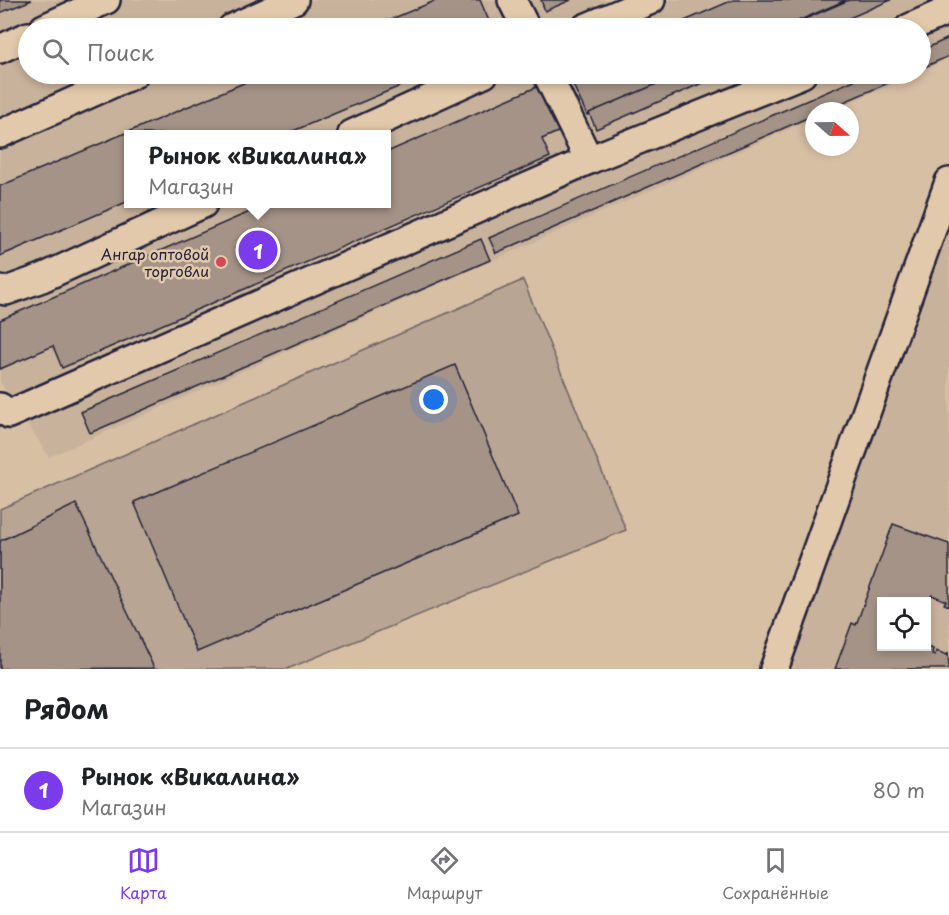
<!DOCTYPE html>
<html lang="ru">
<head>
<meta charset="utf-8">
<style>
	:root { --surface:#fff; --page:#f6f6f6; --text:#202124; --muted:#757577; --line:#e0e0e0; --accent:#7c3aed }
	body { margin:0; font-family:"Playpen Sans",sans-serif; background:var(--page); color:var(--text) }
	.controls { position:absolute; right:18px; bottom:18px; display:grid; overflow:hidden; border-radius:0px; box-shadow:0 3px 9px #0003 }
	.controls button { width:54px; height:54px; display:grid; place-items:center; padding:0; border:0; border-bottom:2px solid var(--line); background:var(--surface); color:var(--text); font:30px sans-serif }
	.compass { position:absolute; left:805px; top:102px; width:54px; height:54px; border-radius:50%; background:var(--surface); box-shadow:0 3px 9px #0003; rotate:110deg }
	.you { position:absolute; left:434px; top:400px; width:21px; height:21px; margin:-15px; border:4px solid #fff; border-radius:50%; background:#1a73e8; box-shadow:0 0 0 9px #1a73e833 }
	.badge { display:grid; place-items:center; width:39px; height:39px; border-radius:50%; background:var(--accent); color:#fff; font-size:20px; font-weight:700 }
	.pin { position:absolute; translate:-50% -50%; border:3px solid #fff; box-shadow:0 2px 6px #0006 }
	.popup { position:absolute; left:124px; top:130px; width:267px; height:78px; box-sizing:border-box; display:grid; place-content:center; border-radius:0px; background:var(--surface); filter:drop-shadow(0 2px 4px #0005); font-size:20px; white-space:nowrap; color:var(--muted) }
	.popup b { font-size:22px; color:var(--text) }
	.popup::after { content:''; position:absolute; left:50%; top:100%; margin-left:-12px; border:12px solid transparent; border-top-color:var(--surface) }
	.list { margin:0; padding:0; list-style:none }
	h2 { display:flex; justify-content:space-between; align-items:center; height:78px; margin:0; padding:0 24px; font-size:26px }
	h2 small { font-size:20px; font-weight:400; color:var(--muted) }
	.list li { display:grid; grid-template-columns:39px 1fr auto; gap:18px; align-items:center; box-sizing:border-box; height:84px; padding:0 24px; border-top:2px solid var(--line) }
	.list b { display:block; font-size:22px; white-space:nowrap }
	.list p { margin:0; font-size:20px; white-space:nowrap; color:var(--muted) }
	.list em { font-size:20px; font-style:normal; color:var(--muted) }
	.icon { flex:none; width:33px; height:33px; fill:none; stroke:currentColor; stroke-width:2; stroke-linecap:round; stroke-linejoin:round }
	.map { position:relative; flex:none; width:949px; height:669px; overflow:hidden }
	.search { position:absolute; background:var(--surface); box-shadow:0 3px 9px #0003; left:18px; right:18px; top:18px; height:66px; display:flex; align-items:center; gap:15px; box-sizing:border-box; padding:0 21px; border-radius:33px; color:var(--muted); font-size:22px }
	.sheet { height:162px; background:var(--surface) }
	nav { display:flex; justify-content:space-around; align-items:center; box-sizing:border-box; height:84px; border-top:2px solid var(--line); background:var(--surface); font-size:16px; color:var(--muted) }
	nav a { display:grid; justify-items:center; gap:3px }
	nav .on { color:var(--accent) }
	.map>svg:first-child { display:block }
	.built { fill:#c8b29b; fill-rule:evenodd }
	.green { fill:#b9a593; stroke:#6e6467; stroke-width:1.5 }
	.building { fill:#a59387; stroke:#22223b; stroke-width:1.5 }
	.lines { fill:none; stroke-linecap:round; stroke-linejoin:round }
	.minor-casing { stroke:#22223b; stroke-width:32 }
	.minor { stroke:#e3c9ab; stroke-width:27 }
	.poi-dot { fill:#d1495b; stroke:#e3c9ab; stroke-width:2 }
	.labels { text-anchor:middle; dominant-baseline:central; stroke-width:5; stroke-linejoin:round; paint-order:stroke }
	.poi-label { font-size:15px; fill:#22223b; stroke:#e3c9ab; text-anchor:end }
</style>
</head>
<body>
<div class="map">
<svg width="949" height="669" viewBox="0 0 949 669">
	<rect width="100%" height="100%" fill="#d7bfa4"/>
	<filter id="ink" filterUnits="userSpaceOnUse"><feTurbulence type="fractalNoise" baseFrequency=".0167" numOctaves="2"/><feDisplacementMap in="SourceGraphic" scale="12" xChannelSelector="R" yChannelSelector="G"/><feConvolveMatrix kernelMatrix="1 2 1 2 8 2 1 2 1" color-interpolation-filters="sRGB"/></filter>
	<g filter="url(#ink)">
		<g class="built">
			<path d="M0 0H949V58L921 71 920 28H28V74H915L830 111H814V118L49 457 0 382ZM129 134H387V204H129Z"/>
			<path d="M949 224V669H787ZM882 602H926V646H882Z"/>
		</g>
		<path class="green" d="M523 280 626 530 287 669H0V509Z"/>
		<g class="building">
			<path d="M0 0H32L0 13Z"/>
			<path d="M437 0H480L492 28H370Z"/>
			<path d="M541 0H571L545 11Z"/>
			<path d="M733 0H846L782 28H668Z"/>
			<path d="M849 0H891L826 28H784Z"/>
			<path d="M949 38V56L920 69V51Z"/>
			<path d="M265 74H429L286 134H129V201L0 256V186Z"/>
			<path d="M568 74H681L587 115Z"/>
			<path d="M680 74H723L596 129 589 113Z"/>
			<path d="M868 74H909L823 111H814V115L496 253 489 238Z"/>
			<path d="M541 85 560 131 542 139 550 157 62 368 53 346 0 369V320L268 204H387V152Z"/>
			<path d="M481 239 490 260 90 433 81 412Z"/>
			<path d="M455 365 518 516 197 652 134 502Z"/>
			<path d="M76 504 154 668 0 669V541Z"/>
			<path d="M893 524 949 544V606L944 604 946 601 932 595 927 604 926 602H882V646L917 648 926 646 933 649 932 654 935 655 936 651 947 655 948 652 949 669H835L852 623 856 625Z"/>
		</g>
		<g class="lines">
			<defs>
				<g id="minor">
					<path d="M512 0 526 28"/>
					<path d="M44 28 106 0"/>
					<path d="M232 28 294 0"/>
					<path d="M585 28 651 0"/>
					<path d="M909 28 949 10"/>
					<path d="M0 49 28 36"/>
					<path d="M547 74 589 160"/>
					<path d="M0 134 134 74"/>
					<path d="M352 134 484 74"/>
					<path d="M0 290 6 291 42 278 203 204"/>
					<path d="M0 407 9 414 589 160 802 74"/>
					<path d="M774 669 949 182"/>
				</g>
			</defs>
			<use href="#minor" class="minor-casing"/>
			<use href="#minor" class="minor"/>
		</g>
	</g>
	<circle class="poi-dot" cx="221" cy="262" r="6"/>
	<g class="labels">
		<g class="poi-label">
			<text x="209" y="253">Ангар оптовой<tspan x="209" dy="17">торговли</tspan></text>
		</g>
	</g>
</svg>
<div class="controls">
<button><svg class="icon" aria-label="locate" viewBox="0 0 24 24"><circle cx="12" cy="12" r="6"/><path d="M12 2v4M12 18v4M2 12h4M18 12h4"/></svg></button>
</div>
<svg class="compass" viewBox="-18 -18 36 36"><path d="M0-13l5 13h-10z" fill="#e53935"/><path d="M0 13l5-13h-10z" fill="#757577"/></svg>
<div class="you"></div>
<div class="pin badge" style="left:258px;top:250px">1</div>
<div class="popup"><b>Рынок «Викалина»</b>Магазин</div>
<div class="search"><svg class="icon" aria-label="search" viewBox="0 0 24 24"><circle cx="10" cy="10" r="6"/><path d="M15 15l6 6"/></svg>Поиск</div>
</div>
<section class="sheet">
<h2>Рядом<small></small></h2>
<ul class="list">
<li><span class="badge">1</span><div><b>Рынок «Викалина»</b><p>Магазин</p></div><em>80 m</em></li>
</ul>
</section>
<nav>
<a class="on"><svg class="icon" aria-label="map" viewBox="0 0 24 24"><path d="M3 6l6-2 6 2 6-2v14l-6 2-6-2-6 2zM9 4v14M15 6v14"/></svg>Карта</a>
<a><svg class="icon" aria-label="directions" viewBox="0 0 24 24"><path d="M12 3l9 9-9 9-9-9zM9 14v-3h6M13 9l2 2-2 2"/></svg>Маршрут</a>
<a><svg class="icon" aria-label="saved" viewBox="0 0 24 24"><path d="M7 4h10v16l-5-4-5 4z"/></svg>Сохранённые</a>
</nav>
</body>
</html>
